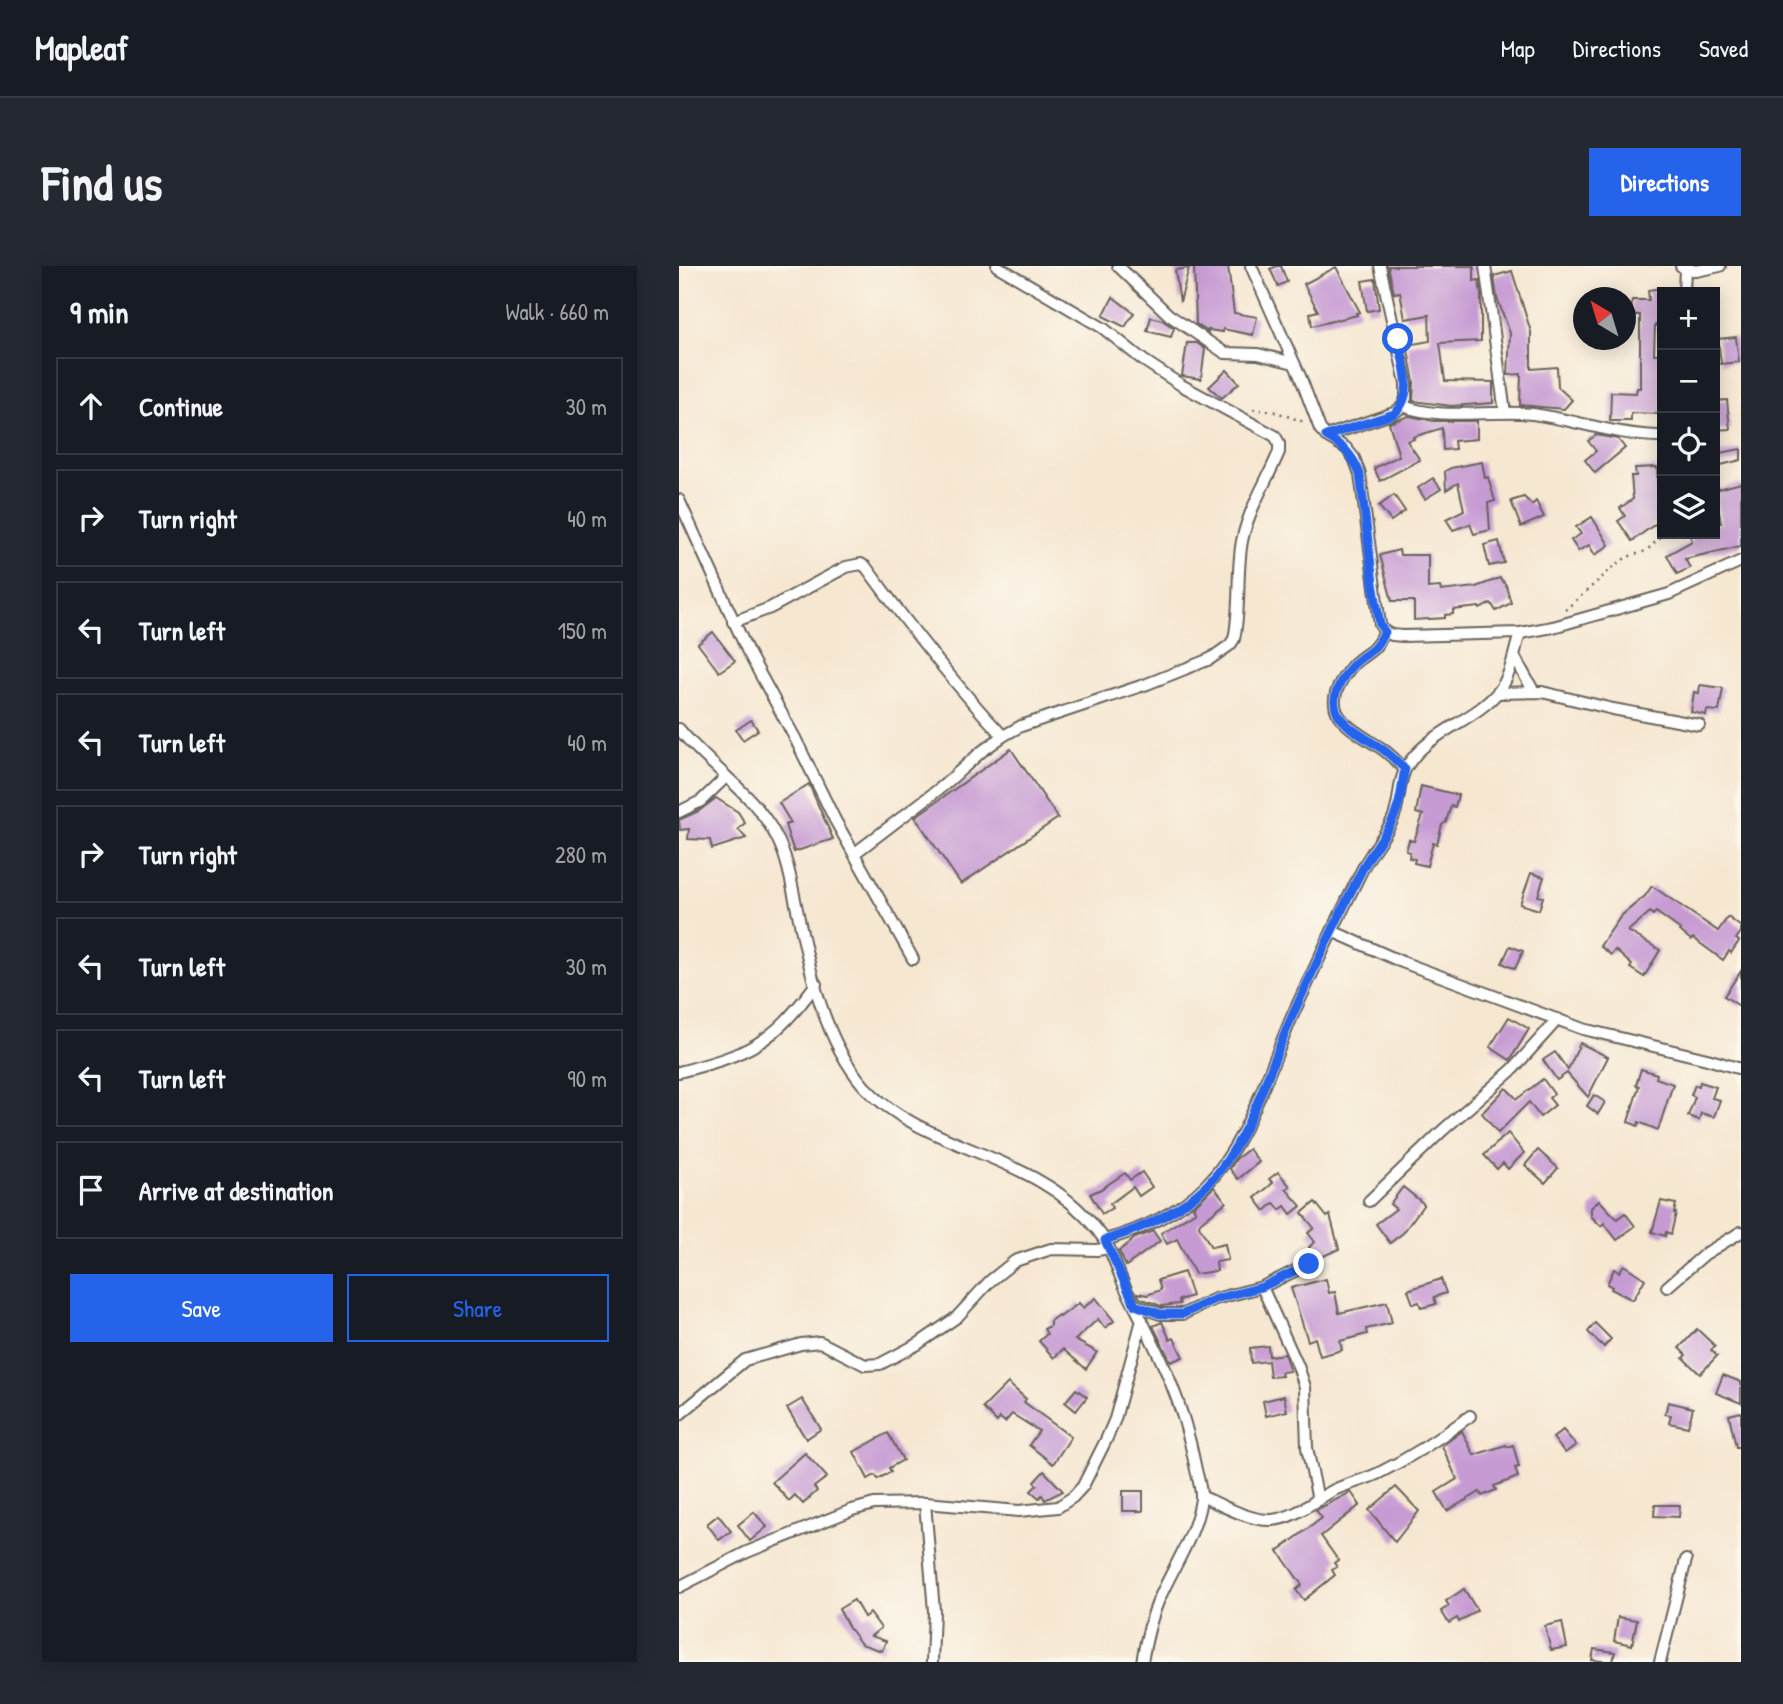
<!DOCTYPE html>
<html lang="en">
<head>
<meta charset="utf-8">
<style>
	:root { --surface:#171b24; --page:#242831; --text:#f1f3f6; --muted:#9ea1a6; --line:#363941; --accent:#2563eb }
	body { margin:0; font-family:"Patrick Hand",sans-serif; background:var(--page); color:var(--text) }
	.controls { position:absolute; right:21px; top:21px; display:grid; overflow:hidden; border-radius:0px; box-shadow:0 4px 18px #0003 }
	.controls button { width:63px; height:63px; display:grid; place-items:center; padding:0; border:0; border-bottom:2px solid var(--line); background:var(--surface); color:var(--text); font:35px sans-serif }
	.compass { position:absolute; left:894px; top:21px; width:63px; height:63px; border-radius:50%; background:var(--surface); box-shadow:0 4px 18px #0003; rotate:322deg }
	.stop { position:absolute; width:21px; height:21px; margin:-16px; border:5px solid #2563eb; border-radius:50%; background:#fff }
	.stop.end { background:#2563eb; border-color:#fff; box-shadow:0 2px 7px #0008 }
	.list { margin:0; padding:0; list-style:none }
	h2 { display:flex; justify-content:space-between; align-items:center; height:91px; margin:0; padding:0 28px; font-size:30px }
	h2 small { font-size:23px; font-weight:400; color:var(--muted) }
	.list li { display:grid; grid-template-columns:46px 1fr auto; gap:21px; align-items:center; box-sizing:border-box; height:98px; margin:0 14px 14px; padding:0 14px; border:2px solid var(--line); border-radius:0px }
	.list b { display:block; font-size:26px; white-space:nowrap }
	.list em { font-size:23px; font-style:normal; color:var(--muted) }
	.actions { display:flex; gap:14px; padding:21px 28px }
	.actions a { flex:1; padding:16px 0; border:2px solid var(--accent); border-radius:0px; text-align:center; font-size:24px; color:var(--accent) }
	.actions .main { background:var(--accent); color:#fff }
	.icon { flex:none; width:38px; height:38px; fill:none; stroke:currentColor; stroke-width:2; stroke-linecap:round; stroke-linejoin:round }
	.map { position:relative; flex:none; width:1062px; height:1396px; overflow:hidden; border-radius:0px }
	header { display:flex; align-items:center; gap:42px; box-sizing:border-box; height:98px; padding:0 35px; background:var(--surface); border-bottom:2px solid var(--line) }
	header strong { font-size:33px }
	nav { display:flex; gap:38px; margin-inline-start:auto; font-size:24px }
	.intro { display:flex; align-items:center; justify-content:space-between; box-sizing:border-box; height:168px; padding:0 42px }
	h1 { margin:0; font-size:49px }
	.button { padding:18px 32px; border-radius:0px; background:var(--accent); color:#fff; font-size:24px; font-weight:700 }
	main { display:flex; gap:42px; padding:0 42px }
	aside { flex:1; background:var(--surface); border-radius:0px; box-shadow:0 4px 18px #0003 }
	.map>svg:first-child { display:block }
	.building { fill:#c69ad3 }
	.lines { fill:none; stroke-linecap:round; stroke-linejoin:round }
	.street-casing { stroke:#68635b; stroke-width:14 }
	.path { stroke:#68635b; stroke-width:2.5; stroke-dasharray:2 5; stroke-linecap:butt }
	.street { stroke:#fff; stroke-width:10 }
	.route { stroke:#2563eb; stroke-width:9 }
</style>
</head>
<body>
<header>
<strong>Mapleaf</strong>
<nav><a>Map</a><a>Directions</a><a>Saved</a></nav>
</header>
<div class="intro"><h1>Find us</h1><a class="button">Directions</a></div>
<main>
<aside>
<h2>9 min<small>Walk · 660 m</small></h2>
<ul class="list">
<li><svg class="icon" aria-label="ahead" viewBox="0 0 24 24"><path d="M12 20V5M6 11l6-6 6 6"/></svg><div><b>Continue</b></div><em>30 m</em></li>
<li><svg class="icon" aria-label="right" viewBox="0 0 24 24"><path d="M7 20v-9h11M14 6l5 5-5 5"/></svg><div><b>Turn right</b></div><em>40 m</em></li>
<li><svg class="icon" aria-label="left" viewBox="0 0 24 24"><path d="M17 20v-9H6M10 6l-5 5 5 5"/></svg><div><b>Turn left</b></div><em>150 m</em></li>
<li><svg class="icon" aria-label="left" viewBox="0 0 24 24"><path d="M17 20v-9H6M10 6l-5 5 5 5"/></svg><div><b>Turn left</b></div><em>40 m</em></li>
<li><svg class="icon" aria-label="right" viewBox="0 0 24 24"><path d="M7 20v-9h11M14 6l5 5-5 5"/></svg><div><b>Turn right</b></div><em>280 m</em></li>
<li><svg class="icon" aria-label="left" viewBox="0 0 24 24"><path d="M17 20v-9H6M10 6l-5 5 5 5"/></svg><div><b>Turn left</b></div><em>30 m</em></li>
<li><svg class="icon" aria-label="left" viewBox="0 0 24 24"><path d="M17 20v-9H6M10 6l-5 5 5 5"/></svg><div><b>Turn left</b></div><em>90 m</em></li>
<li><svg class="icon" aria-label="arrive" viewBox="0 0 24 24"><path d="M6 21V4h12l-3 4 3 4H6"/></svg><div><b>Arrive at destination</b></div></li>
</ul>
<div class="actions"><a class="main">Save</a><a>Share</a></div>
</aside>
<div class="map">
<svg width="1062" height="1396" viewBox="0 0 1062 1396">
	<rect width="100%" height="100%" fill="#fbf7ec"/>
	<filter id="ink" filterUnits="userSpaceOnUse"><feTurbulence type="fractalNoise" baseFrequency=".0143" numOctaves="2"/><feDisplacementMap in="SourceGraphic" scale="14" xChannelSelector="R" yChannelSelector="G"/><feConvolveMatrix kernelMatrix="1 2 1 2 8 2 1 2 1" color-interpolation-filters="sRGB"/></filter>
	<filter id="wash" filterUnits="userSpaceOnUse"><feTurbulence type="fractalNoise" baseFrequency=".00686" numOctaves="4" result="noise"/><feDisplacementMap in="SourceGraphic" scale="28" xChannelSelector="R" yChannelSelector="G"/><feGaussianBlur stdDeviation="1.57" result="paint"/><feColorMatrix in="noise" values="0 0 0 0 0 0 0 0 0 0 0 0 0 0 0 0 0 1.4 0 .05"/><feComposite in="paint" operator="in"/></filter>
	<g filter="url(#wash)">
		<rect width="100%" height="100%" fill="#f6e7d1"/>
		<g id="blocks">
			<g class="building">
				<path d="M549 0 555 47 578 51 574 69 544 63V66L529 64V66L517 58 515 1Z"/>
				<path d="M598 0H602L608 16 599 20 591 3Z"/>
				<path d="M709 0H795V15L800 14 802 29V75L761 77 766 115 814 116V137L772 140 734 135 735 116 728 79 751 75 750 49 726 53 721 26 715 27Z"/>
				<path d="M657 1 681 46 677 47 678 49 633 60 631 47 639 45 625 18Z"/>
				<path d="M510 2 501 36 496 4Z"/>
				<path d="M833 5 852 66V103L878 101 879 121 893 134 885 143 841 139 842 108 829 109 831 67 818 32 815 10Z"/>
				<path d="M696 13 700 43 688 45 683 15Z"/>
				<path d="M983 22V58L976 59 975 88H983V148L952 147V155H931L932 126 957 127 958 122H961V49H952L953 34H970L969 24Z"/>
				<path d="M434 31 455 47 446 61 424 50Z"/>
				<path d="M472 51 483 54 495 62 492 71 468 65Z"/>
				<path d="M1057 71 1060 96 1042 98 1039 73Z"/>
				<path d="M508 77H518L526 83 522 113 503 110Z"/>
				<path d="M548 104 560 117 543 132 530 121Z"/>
				<path d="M1048 134 1051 163 1036 164V135Z"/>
				<path d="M730 150 755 155H798V173L775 175 776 183 764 184 763 162 734 171 735 173 728 175 741 194 701 215 695 202 720 190 710 157Z"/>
				<path d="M917 169 939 173 946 182 916 207 906 194 917 185 909 175Z"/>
				<path d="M1062 183V194L1038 200 1036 188Z"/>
				<path d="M803 196 806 212 809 211 816 235 809 237 811 264 795 268 791 258 774 264 767 253 785 244 779 217 767 224 766 205 772 202Z"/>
				<path d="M978 201 980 248 983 253 953 275 939 255 946 250 941 242 954 233 952 210H957L956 202Z"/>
				<path d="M754 212 762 223 746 233 739 222Z"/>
				<path d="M1062 217V280L1006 293 1011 302 998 308 988 289 1013 275 1011 268H1036V258L1042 257 1036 224Z"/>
				<path d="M715 229 726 245 712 255 700 240Z"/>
				<path d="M845 231 853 239 857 235 865 251 842 261 832 235Z"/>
				<path d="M913 251 930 279 916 289 910 279 899 285 892 274 902 268 897 261Z"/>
				<path d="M820 275 825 297 810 300 805 279Z"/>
				<path d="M720 284 721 289H749V322L761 321 762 325 797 321 821 312 827 319 832 337 817 345 812 337 801 343 800 341 774 344V348L766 349V352L735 354V335H713L701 289Z"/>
				<path d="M34 366 56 395 40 406 19 378Z"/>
				<path d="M1021 419 1044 422 1040 445 1028 444 1027 449 1012 446 1015 426 1020 427Z"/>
				<path d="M72 454 79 464 64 474 57 464Z"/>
				<path d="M332 483 379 552 282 618 236 551Z"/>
				<path d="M130 518 154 573 115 586 106 559 112 557 100 537Z"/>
				<path d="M742 520 779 529 776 541 772 540 767 556 763 559 758 578 754 577 748 600 735 597 736 593 730 592 731 586 727 585 730 574 735 575 744 549 737 547Z"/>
				<path d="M37 532 59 546 66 557 59 563 67 572 33 583 31 574 9 573 10 563 1 564 0 554 20 545Z"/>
				<path d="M852 607 865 611 859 630 864 631 860 644 841 638Z"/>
				<path d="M973 620 1039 665 1049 651 1062 661V666L1057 673 1060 675 1052 687 1050 685 1044 694 1014 672 1012 674 1001 665 1002 664 977 646 974 649 971 646 949 665 981 684 965 711 951 702 953 699 936 684 932 689 921 680 942 650 966 630Z"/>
				<path d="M831 680 844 685 836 703 823 697Z"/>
				<path d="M1062 705V741L1045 730Z"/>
				<path d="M830 751 850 763 831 794 811 781Z"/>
				<path d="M901 777 929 791 909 831 888 807 878 814 864 794 876 786 889 804Z"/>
				<path d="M962 803 978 808 977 812 994 818 979 864 960 856 959 860 949 856 960 820 957 819Z"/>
				<path d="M864 813 875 828 870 832 876 839 861 851 850 836 819 867 803 847 827 822 838 833Z"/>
				<path d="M1021 816 1037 821 1033 832 1041 834 1035 851 1022 847 1020 854 1009 850 1016 831 1012 829 1016 819 1020 820Z"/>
				<path d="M915 829 926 836 919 848 908 840Z"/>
				<path d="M829 867 845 887 829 903 824 897 818 903 805 889Z"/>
				<path d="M570 883 580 896 559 913 551 903 557 893Z"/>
				<path d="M859 884 879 902 866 917 846 899Z"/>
				<path d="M463 906 473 921 460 930 454 921 431 938 433 942 423 948 411 928 422 923 446 907 451 914Z"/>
				<path d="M599 906 611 920 607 923 622 940 612 948 606 940 601 944 595 937 586 945 576 932 594 917 590 913Z"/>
				<path d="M535 921 547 936 521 957 520 960 532 981 546 978 549 994 537 996 538 1005 516 1008 498 973 488 978 482 967 517 945 514 941Z"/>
				<path d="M724 921 745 938 724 967 711 977 697 958 717 943 711 938Z"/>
				<path d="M920 934 938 953 946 947 956 960 938 974 925 957 922 960 912 950V942Z"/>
				<path d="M982 935 997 938 995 947H997L992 968 987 966 986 970 973 966Z"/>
				<path d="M636 936 648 951 651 949 660 983 638 993 630 981 636 976 629 967 635 962 623 947Z"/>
				<path d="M474 965 481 975 447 1000 440 985 456 972Z"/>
				<path d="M945 999 966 1013 954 1034 932 1023 933 1021 928 1018 935 1003 940 1006Z"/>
				<path d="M505 1006 513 1030 500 1034 501 1038 482 1040 461 1032 458 1027 468 1029 482 1024 479 1014Z"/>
				<path d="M647 1013 650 1027 656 1026 660 1047 708 1036 713 1057 687 1063 688 1068 661 1075 663 1084 641 1090 636 1072 629 1075 612 1022Z"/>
				<path d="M762 1013 767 1027 755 1031 757 1038 742 1042 740 1036 734 1038 729 1024Z"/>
				<path d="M417 1032 435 1055 426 1062 419 1053 396 1074 418 1086 407 1103 384 1083 375 1092 360 1075 368 1068 365 1063 371 1060V1055L379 1049 381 1051 400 1037 404 1042Z"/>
				<path d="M483 1056 491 1074 495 1072 504 1091 492 1096 474 1060Z"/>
				<path d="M916 1057 932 1073 925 1081 909 1066Z"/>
				<path d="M1018 1063 1036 1080 1032 1084 1038 1090 1021 1108 1004 1092 1007 1089 1000 1082Z"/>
				<path d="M589 1080 590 1090 605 1088 611 1105 602 1106 603 1110 591 1111 589 1095 572 1097 571 1082Z"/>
				<path d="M1044 1109 1062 1116V1137L1037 1127Z"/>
				<path d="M329 1117 347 1133 345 1136 392 1171 374 1198 350 1179 360 1165 333 1148 326 1156 321 1152 318 1156 304 1142Z"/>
				<path d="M397 1123 408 1131 397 1145 386 1136Z"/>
				<path d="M605 1130 608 1145 587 1150 584 1135Z"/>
				<path d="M123 1133 142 1163 127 1173 108 1142Z"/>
				<path d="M989 1136 1014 1142 1009 1161 990 1157 992 1149 986 1148Z"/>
				<path d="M1062 1146V1181H1057L1050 1149Z"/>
				<path d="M884 1164 897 1179 886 1187 874 1172Z"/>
				<path d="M783 1165 795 1189 827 1179 828 1181 834 1179 840 1201 836 1202 839 1211 815 1220 817 1224 803 1230 801 1226 768 1245 757 1226 778 1213 763 1180Z"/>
				<path d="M209 1167 224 1194 210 1202 212 1206 199 1213 196 1209 189 1213 175 1186Z"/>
				<path d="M126 1187 148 1211 135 1221 138 1225 124 1238 116 1229 110 1235 93 1216Z"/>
				<path d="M365 1205 384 1225 366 1234 363 1229 360 1232 352 1225 358 1219 355 1216Z"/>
				<path d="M717 1221 740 1245 716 1276 690 1244Z"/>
				<rect x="444" y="1225" width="20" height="20"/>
				<path d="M672 1226 681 1239 642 1270 659 1294 655 1297 658 1301 653 1304 656 1309 625 1334 617 1324 623 1319 599 1285 643 1252 637 1244Z"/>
				<path d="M976 1239H1001L1000 1251 975 1250Z"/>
				<path d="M75 1246 88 1261 71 1275 59 1259Z"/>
				<path d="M39 1249 52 1265 40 1274 28 1258Z"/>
				<path d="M785 1323 798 1344 780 1356 778 1352 770 1357 762 1345 770 1340 767 1335Z"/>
				<path d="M175 1334 185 1351 191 1347 202 1362 192 1370 207 1375 203 1385 182 1378 170 1362 160 1343Z"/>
				<path d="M939 1351 958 1354 953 1379 935 1375Z"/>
				<path d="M883 1356 888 1381 872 1384 866 1360Z"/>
				<path d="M915 1383 936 1386 934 1396 913 1394Z"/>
			</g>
		</g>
	</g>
	<g filter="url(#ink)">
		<use href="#blocks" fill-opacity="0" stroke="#68635b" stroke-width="2"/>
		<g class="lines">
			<defs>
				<g id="street">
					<path d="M439 0 490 49 546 87 579 88 615 97"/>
					<path d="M572 0 621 110 641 163 647 170 667 182 675 192 681 208 701 359 706 366 713 369 724 370 841 367 874 361 990 328 1062 295"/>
					<path d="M806 0 826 147"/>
					<path d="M1002 0 1017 5 1041 0"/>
					<path d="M1005 26 1006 3"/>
					<path d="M724 140C765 155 811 143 854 148 897 154 939 170 983 170"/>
					<path d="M647 170 715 147 724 140 727 132V117L701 0"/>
					<path d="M0 234 68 384 116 472 156 554 234 693"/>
					<path d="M54 356 91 342 167 301 182 298 187 301C230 360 274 417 324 470"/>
					<path d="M706 366C702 372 699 378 694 383 687 389 679 393 673 400 635 445 666 459 702 482 711 488 718 496 726 503"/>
					<path d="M835 390 855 426"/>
					<path d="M819 427 863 426 934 443 1020 459"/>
					<path d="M0 463C30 500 75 527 97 570 110 594 113 622 119 648 131 705 145 774 185 820 229 869 307 883 362 916 383 928 404 946 419 965 434 983 438 1007 449 1027 480 1088 503 1131 516 1199 518 1210 523 1223 522 1233 517 1268 496 1298 482 1329 472 1350 467 1373 463 1396"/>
					<path d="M0 546 22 535 47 511"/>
					<path d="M176 587 264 520 302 486 324 470 342 460 468 418 531 393 551 379 555 373C562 341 557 308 563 275 570 242 587 217 600 186V177L596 170 502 119 464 94 424 62 318 0"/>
					<path d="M653 665 723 696 904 763 1028 793 1062 803"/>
					<path d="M0 806C70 788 93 778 137 718"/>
					<path d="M690 935 764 864 833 804 879 753"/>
					<path d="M426 974C462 964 501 946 527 919 570 876 591 799 616 744 638 696 661 648 685 600 693 585 705 571 713 555 722 538 718 516 728 500 749 466 795 455 819 426 832 411 835 386 841 367"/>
					<path d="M583 1021 619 1100 626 1121 628 1182 639 1234"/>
					<path d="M988 1021 1026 988 1062 966"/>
					<path d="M456 1039 481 1048H504L536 1033 583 1021 630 998"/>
					<path d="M0 1149 66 1094 122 1078 141 1076 186 1099 201 1098 239 1078 278 1051 311 1015 336 995 372 983 418 984 430 982"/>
					<path d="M522 1230C543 1239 570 1255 593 1254 617 1252 635 1234 655 1224 670 1217 686 1214 700 1207 732 1191 763 1171 791 1150"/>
					<path d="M246 1237 255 1345 253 1396"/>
					<path d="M0 1321 68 1286 173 1244 195 1238 246 1237 340 1245 379 1241 394 1231 404 1220 427 1174 436 1153 463 1054"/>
					<path d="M981 1396 1007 1294"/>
				</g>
			</defs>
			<use href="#street" class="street-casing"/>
			<g class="path">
				<path d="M574 143 597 146 625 156"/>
				<path d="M886 344 938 298 948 291 967 285 985 268"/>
			</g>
			<use href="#street" class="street"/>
		</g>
	</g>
	<g class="lines" filter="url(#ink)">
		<path class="route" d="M630 998 583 1021 536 1033 504 1048H481L456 1039 426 974C462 963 501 946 528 919 572 874 590 800 616 744 638 696 661 647 685 600 696 580 713 562 719 540 723 528 723 515 726 503 718 496 711 488 702 482 666 459 635 445 673 400 679 393 687 389 694 383 699 378 702 372 706 366L701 359 694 317 681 208C673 188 665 181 647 170L715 148C737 128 724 99 719 73"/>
	</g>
</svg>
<div class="controls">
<button>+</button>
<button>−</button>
<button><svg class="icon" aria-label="locate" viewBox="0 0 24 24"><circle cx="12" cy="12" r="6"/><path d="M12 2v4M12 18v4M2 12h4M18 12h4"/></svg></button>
<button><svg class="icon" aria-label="layers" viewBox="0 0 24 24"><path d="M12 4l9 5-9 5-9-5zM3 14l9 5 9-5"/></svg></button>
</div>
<svg class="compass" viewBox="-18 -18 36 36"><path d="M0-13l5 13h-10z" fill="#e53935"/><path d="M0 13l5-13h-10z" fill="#9ea1a6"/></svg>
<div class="stop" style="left:719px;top:73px"></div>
<div class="stop end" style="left:630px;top:998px"></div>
</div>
</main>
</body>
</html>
